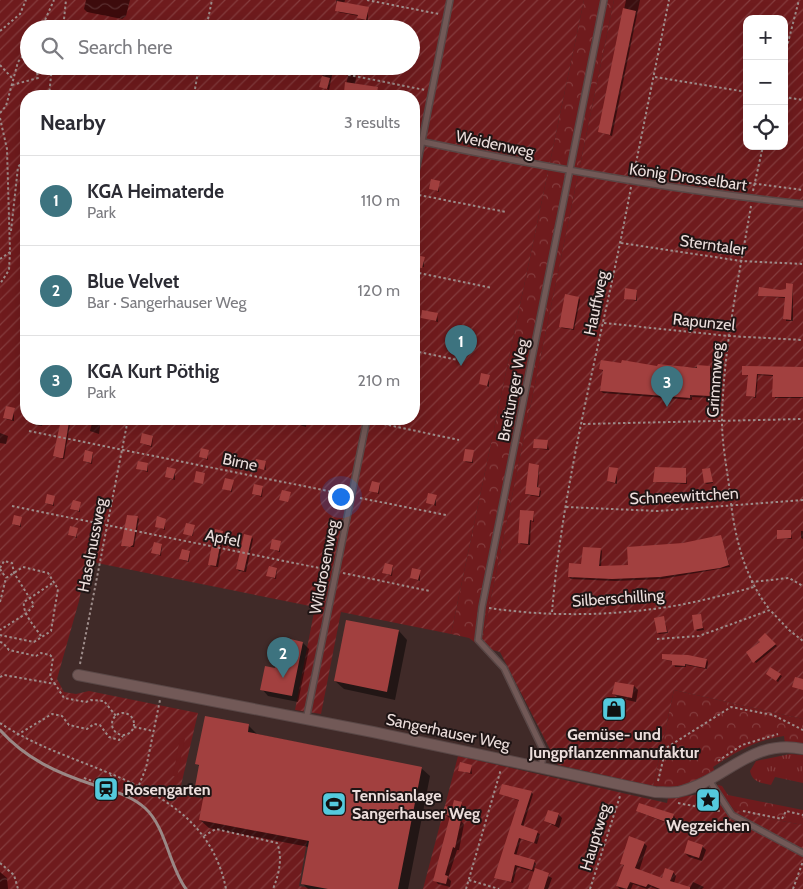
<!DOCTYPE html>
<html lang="en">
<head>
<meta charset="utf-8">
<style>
	:root { --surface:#fff; --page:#f7f7f7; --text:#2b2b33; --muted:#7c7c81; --line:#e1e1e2; --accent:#3d737f }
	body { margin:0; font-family:Cabin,sans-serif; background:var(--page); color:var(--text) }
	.controls { position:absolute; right:15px; top:15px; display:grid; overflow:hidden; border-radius:10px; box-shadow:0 5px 20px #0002 }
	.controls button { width:45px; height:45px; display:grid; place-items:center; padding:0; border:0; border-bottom:1px solid var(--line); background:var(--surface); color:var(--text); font:25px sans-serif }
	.you { position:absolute; left:340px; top:496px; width:18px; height:18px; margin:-12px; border:4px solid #fff; border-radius:50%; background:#1a73e8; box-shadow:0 0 0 8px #1a73e833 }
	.badge { display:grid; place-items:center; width:32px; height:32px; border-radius:50%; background:var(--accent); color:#fff; font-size:16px; font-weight:700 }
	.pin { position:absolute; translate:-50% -41px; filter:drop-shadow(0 1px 2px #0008) }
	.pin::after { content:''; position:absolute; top:26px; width:18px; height:15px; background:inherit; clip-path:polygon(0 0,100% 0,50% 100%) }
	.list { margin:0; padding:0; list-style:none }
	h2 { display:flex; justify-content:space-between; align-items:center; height:65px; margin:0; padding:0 20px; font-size:21px }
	h2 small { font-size:16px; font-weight:400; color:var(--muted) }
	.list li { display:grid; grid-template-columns:32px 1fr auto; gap:15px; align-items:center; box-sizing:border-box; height:90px; padding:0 20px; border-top:1px solid var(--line) }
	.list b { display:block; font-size:19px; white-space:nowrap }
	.list p { margin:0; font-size:16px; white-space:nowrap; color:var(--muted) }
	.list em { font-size:16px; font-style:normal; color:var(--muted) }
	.icon { flex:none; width:28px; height:28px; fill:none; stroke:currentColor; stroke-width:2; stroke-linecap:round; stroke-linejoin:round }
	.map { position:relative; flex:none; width:803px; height:889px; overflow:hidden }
	.search { position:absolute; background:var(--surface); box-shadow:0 5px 20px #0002; left:20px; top:20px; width:400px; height:55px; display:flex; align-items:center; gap:12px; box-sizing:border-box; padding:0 18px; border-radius:28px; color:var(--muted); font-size:19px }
	.panel { position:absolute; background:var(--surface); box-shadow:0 5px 20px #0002; left:20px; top:90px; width:400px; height:335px; border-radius:20px }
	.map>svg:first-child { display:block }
	.grass { fill:url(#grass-tufts) }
	.forest { fill:url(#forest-crowns) }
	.garden { fill:url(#garden-furrows); fill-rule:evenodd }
	.pitch { fill:#6f1b1d }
	.water { fill:url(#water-waves) }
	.shadow { fill:#0007 }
	.building { fill:#a2403f }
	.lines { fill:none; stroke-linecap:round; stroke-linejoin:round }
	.lane-casing { stroke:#594746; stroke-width:8 }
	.street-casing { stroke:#594746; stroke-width:12 }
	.path { stroke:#9d8c8a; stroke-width:2; stroke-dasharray:2.5 2.5; stroke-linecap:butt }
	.lane { stroke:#725957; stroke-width:5 }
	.street { stroke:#725957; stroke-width:10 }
	.rail { stroke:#9a8886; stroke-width:3 }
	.labels { text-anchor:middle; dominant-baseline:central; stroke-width:4; stroke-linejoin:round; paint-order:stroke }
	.street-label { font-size:16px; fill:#ecdedc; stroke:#1f1515 }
	.poi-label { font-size:16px; font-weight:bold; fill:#ecdedc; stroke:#1f1515 }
</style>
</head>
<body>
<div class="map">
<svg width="803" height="889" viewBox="0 0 803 889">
	<defs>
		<pattern id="grass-tufts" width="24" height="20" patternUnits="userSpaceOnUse" patternTransform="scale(1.25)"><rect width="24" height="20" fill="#6f1b1d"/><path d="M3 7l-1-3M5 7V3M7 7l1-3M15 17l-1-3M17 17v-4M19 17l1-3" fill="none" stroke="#843c3d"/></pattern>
		<pattern id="forest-crowns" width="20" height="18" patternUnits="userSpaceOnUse" patternTransform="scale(1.25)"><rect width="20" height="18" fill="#6f1b1d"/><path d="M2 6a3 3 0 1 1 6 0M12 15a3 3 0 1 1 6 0" fill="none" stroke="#843c3d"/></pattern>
		<pattern id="garden-furrows" width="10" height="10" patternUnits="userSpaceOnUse" patternTransform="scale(1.25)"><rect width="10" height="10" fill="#6f1b1d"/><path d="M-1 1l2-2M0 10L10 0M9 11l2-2" fill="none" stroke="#843c3d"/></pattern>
		<pattern id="water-waves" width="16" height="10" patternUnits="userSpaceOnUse" patternTransform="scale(1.25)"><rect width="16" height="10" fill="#3d0b0c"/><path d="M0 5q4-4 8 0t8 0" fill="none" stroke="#592e2f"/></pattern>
	</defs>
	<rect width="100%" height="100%" fill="#402a28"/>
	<path class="grass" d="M790 754 803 755V783L775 777 771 785C761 783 752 782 750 771L756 761Z"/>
	<g class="forest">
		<path d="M584 0H614L481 647 469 638 451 634Z"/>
		<path d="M674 690 803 719V745L785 744 784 736C756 740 736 752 713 767L716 774C699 785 673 790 653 786Z"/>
		<path d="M718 785 722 786 728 795 803 810V825L745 814 719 801 695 795Z"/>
	</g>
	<g class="garden">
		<path d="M0 0H584L451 634 341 612 321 714 295 710 315 607 87 561 79 601 57 679 64 692 76 694 89 691 198 713 179 794 311 819 299 886 315 889H0ZM29 29H411V66H29ZM26 96H414V419H26Z"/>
		<path d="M614 0H803V719L674 690 653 786 558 765 500 652 481 647ZM747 19H784V146H747Z"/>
		<path d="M458 756 667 803 668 798 695 795 719 801 745 814 803 825V889H423Z"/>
	</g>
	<path class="pitch" d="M180 738 185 739 177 777 173 776Z"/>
	<g class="water">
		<path d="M86 0H130L126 16 122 19 87 12 84 9Z"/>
		<path d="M0 872 7 878 8 889H0Z"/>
	</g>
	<g class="shadow">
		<path d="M336 0H345L344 4 368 8V21L360 19 359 16 338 12Z"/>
		<path d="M626 0H640L612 136 600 132Z"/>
		<path d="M245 66H254L252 74 244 71Z"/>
		<path d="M324 66H334L329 90 321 86Z"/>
		<path d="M350 66H358L355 84 378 88V96H366L345 91Z"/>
		<path d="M439 182V192L430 188Z"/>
		<path d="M424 258V267L417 266Z"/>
		<path d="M793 285V321H786V298L759 296 787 290Z"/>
		<path d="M637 291V301L625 298Z"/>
		<path d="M579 298 580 300 574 330 562 328 560 326Z"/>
		<path d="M437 314 438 322 422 317Z"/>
		<path d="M710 367 712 370V398L692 397V400L603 393 601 391 604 372 601 369Z"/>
		<path d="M803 368V398H775L774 376 758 375 756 398 748 396 749 376 744 374Z"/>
		<path d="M489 376V387L480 383Z"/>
		<path d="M14 410V421L6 419 5 417Z"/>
		<path d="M34 419H44L42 426 35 425Z"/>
		<path d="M93 419H101L99 434 90 431Z"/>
		<path d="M298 419H307L306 427 297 424Z"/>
		<path d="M68 423 70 424 64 459 56 457 54 456Z"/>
		<path d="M0 433 8 436 6 444 0 443Z"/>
		<path d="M153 437 152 447 141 443Z"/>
		<path d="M547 441 549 450 534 448Z"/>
		<path d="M208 451V460L200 457Z"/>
		<path d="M473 452V463L466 462 464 460Z"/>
		<path d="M93 453 92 464 86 462 84 461Z"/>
		<path d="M237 456 238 465 229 462Z"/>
		<path d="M265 462 266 470 255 467Z"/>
		<path d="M148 464V472L138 469Z"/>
		<path d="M539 466 538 489 541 491 540 497 528 495 526 494Z"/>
		<path d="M617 469V484L610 482 608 481Z"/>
		<path d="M685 469 687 484 655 482Z"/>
		<path d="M710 469 713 483 707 484 705 483Z"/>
		<path d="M175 470V480L166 477Z"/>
		<path d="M233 481 232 492 224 488Z"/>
		<path d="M380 484 379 494 371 490Z"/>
		<path d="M263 487 262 497 253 494Z"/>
		<path d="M436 496V506L427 502Z"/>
		<path d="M54 497V506L46 503Z"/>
		<path d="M80 503V512L72 509Z"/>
		<path d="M533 512 534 522 531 521 530 545 521 544 520 543Z"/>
		<path d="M137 517 139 519 134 547H124L122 545Z"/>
		<path d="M21 518V527L13 524Z"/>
		<path d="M165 520V530L156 526Z"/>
		<path d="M194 526 193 536 185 533Z"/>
		<path d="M77 529V538L69 535Z"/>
		<path d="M790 531 792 539 778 538Z"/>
		<path d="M801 531H803V539L801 538Z"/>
		<path d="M223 532 224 534 218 567 211 566 209 564Z"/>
		<path d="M252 537 253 539 246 572 239 571 237 569Z"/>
		<path d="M721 537 730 567 662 579 615 581 571 579 569 577 600 549 602 551 601 567 629 566 683 544Z"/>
		<path d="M280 542V552L271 549Z"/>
		<path d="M162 545 161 556 152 552Z"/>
		<path d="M190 552 189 562 180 559Z"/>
		<path d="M393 566 392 576 384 573Z"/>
		<path d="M277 569 276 579 268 576Z"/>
		<path d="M420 571V581L411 578Z"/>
		<path d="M700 615 704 630 697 631 696 629Z"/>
		<path d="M664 618 668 633 659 634 658 633Z"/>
		<path d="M399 631 407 640 395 700 344 689 335 681Z"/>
		<path d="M765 635 777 646 756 663 747 652 762 642Z"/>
		<path d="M303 643 309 649 298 702 268 696 262 689 276 670Z"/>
		<path d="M663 659 707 660 708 662 707 669 686 665V667H675L674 662Z"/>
		<path d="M769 675H780L782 676 778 682Z"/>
		<path d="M616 683 634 686 638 690 636 702 618 698 614 694Z"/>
		<path d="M206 717 249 726 257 734 421 768 430 776 408 889H308L302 883 309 847 209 828 200 820 204 800 195 791 200 767 197 764Z"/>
		<path d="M471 766 472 774 460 771Z"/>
		<path d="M531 792 533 794 523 827 540 834 537 844 521 839 516 856 534 861 536 864 534 869 552 878 548 889H529L535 872 517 867 513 883 496 878 520 801 501 794Z"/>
		<path d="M461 804 465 808 461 821 464 824 459 850H457L448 878 451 881 450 887 438 884 435 880 451 819 444 814Z"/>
		<path d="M639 812 673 815 675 817 672 825Z"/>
		<path d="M558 814 562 818 559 828 545 821Z"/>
		<path d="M644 843 647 846 639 871 663 880 673 872 676 876 674 883 690 888 693 882 704 887 702 889H657L651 887 647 889 633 884 631 889H620L617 886 625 867 621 863Z"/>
		<path d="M702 846 706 850 702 861 689 857 685 853Z"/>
	</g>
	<g class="building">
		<path d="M337 1 369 7 366 20 357 18 358 15 335 11Z"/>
		<path d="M623 8 636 11 610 135 598 132Z"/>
		<path d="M322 76 330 78 327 89 319 87Z"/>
		<path d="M345 82 378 87 377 96 344 92Z"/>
		<path d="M431 179 440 181 438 191 429 189Z"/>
		<path d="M416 255 425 257 422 268 414 267Z"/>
		<path d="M786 283 793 284 791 320 783 319 785 297 758 296 759 287 780 290 786 289Z"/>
		<path d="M625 288 637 290 636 300 624 299Z"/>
		<path d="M565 294 579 297 573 329 559 327Z"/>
		<path d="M422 310 438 313 436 321 421 318Z"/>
		<path d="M601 360 621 363 622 360 657 366 658 364 697 368V365L710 366V396L690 395V398L600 391 603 370 599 369Z"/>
		<path d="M742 366 803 367V397H772L773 375 757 374 755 397 746 396 748 375H742Z"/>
		<path d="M481 373 490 375 487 386 479 384Z"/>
		<path d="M6 406 15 408 12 420 3 418Z"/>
		<path d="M61 420 69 422 63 458H60L53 456Z"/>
		<path d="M142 433 153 436 151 446 140 443Z"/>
		<path d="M534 439 548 440 547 449 533 448Z"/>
		<path d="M201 448 209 450 207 459 199 457Z"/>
		<path d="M465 449 474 450 472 462 463 461Z"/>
		<path d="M85 450 93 452 91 463 83 461Z"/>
		<path d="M230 453 238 455 236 464 228 462Z"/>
		<path d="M256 459 266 461 264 470 254 467Z"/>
		<path d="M138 461 148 463 147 471 136 469Z"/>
		<path d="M529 463 539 465 537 487 540 488 539 496 525 494Z"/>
		<path d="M167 467 176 469 173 479 165 477Z"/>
		<path d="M609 467 618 468 615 483 607 481Z"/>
		<path d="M655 467 686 468V483L653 482Z"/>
		<path d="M710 468 713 482 704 483 702 469Z"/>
		<path d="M196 471 205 473 203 484 194 482Z"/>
		<path d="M225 478 234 480 231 491 222 489Z"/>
		<path d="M372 481 380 483 378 493 369 491Z"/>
		<path d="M254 484 263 486 261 496 252 494Z"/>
		<path d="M282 490 291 492 288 502 279 500Z"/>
		<path d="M428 493 437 495 434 505 426 503Z"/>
		<path d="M47 494 55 496 53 505 45 503Z"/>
		<path d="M73 500 81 502 79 511 70 509Z"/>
		<path d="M520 510 534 511 533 521 530 520 528 544 518 543Z"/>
		<path d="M14 515 22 517 20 526 12 524Z"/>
		<path d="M127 515 138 516 133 545 130 547 121 546Z"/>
		<path d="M157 516 166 519 164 529 155 527Z"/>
		<path d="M186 523 195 525 192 536 183 534Z"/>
		<path d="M70 526 78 528 76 537 68 535Z"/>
		<path d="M215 529 223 531 216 566 208 565Z"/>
		<path d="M777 530H791V538L777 539Z"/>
		<path d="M244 534 252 536 244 571 236 569Z"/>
		<path d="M721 535 729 565 720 568 660 577 612 579 568 577 569 563 581 564 583 547 601 548 599 566 628 565 627 547 683 543Z"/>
		<path d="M272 539 281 541 279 551 270 549Z"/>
		<path d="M154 542 162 544 160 555 151 553Z"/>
		<path d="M182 549 190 551 188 561 179 559Z"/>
		<path d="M385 563 393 565 391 575 382 573Z"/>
		<path d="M269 566 277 568 275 578 266 576Z"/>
		<path d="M412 568 421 570 418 580 410 578Z"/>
		<path d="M701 614 703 628 694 630 692 615Z"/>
		<path d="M664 616 667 632 657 633 654 618Z"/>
		<path d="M346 620 399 630 387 692 334 681Z"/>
		<path d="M765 633 776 644 753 663 746 652 760 642 758 640Z"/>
		<path d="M282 637 303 642 292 696 260 690 265 666 275 668Z"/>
		<path d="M662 654 688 655 707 659 705 668 685 664V666L672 665V661L662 659Z"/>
		<path d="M770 667 781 674 776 681 766 674Z"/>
		<path d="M795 677 803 679V690L792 687Z"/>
		<path d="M615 682 634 685 632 698 612 694Z"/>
		<path d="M205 716 249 724 248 732 422 767 398 889H328L301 884 309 841 199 820 204 794 194 792 199 765 195 764Z"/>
		<path d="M460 762 472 765 470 773 458 771Z"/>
		<path d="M502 784 532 791 521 825 538 831 534 843 519 838 514 854 535 860 532 870 515 865 511 882 494 878 519 800 499 794Z"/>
		<path d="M454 800 462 802 458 818 442 814 445 806 452 808Z"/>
		<path d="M639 803 674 814 671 824 636 811Z"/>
		<path d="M548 810 559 813 555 825 544 821Z"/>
		<path d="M450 816 461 820 455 848 453 847 445 875 448 876 446 884 433 881Z"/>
		<path d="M629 836 645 842 635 868 662 878 665 868 674 871 670 881 690 887V889H660L648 884 646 887 630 882 627 889 616 886 624 865 620 864Z"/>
		<path d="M688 840 703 845 699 858 684 853Z"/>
		<path d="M535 868 549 873 544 889H528Z"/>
	</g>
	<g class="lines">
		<defs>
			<g id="lane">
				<path d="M194 96H197"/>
				<path d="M414 140C543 167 672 190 803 204"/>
				<path d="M414 181 450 0"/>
				<path d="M306 720 367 419"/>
				<path d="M541 767 544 752 504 668 478 640 482 607 604 0"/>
				<path d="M709 780 732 815 803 853"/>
			</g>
			<path id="street" d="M78 675 373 732 655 792C662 792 671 793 678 792 726 781 750 738 803 749"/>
		</defs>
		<use href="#lane" class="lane-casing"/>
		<use href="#street" class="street-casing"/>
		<g class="path">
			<path d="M367 0 439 14"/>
			<path d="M108 28 113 29"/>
			<path d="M41 29 54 0"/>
			<path d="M63 29 66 0"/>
			<path d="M206 29 212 0"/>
			<path d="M0 31 20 14 26 0"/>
			<path d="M784 58 799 0"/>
			<path d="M0 65 12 78"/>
			<path d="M304 66 425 90"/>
			<path d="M655 77 747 92"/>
			<path d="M12 85 38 78 37 72 43 66"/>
			<path d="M195 89 199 66"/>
			<path d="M49 96 52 66"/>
			<path d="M784 97 803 100"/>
			<path d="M0 113 6 106 18 62 29 48"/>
			<path d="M0 118 7 149 10 252 9 270 0 284"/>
			<path d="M635 168 803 190"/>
			<path d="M634 173 669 0"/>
			<path d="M753 191 763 146"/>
			<path d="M414 194 506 212"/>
			<path d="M751 206C739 277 723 349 722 421 722 442 726 464 729 485 733 529 742 575 770 610"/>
			<path d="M11 231 18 167 26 158"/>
			<path d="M621 243 741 261 803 264"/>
			<path d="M0 259 10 252"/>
			<path d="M414 272 492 288"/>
			<path d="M604 323 729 336 803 340"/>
			<path d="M414 351 463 361"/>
			<path d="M374 422 459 440"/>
			<path d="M583 424 803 419"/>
			<path d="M29 431 343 494"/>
			<path d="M360 498 446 515"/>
			<path d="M12 506 329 570"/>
			<path d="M566 507 658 511 803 500"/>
			<path d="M0 568 4 561 12 563 14 573 34 605 27 613 0 630"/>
			<path d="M0 569 6 578"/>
			<path d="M343 573 430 591"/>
			<path d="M751 582 789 578 803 586"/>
			<path d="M0 602 6 578 23 567 48 573 58 589 51 631 34 642 0 635"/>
			<path d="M489 608C542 616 600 616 653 609 687 605 721 596 754 587"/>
			<path d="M552 612C564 469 605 329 631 187"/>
			<path d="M41 636C35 627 22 613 24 602L54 582"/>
			<path d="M657 639 699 636 770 610 789 630 803 641"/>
			<path d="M0 642 3 643 9 650 36 656 41 653 50 655 53 658 50 677 55 684"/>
			<path d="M80 664 128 419"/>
			<path d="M0 677 4 675 55 684 64 698 86 702 91 700 104 701 116 716"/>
			<circle cx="123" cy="724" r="11"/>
			<path d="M0 723C79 776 204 778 226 889"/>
			<path d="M134 727 153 731"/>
			<path d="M17 735 52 714 62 716 69 725 87 729 94 724 100 725 109 737 119 740 123 736"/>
			<path d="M718 761 742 745 778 734"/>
			<path d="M84 778 107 786 111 775"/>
			<path d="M658 781 666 748 731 707 773 715 803 730"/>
			<path d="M139 785 146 768 160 700"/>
			<path d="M678 803 720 811"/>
			<path d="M743 811 782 819 786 811 803 815"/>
			<path d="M204 836 216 829 277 843C283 858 279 874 273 889"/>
			<path d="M0 863 14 875 18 889"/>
			<path d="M469 880 499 889"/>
			<path d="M466 889 501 769"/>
			<path d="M590 889 620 796"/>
			<path d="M793 889 803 861"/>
		</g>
		<use href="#lane" class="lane"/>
		<use href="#street" class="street"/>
		<path class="rail" d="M0 730C26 759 57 773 94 785 112 791 131 795 145 808 166 827 169 866 186 889"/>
	</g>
	<defs>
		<symbol id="shop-square" viewBox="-11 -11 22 22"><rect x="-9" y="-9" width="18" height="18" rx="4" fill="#54cadd" stroke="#1f1515"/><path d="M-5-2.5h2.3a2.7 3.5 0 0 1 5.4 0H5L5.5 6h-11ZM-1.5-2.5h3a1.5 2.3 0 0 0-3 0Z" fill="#111"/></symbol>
		<symbol id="station-square" viewBox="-11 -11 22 22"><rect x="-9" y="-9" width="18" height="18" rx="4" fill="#54cadd" stroke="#1f1515"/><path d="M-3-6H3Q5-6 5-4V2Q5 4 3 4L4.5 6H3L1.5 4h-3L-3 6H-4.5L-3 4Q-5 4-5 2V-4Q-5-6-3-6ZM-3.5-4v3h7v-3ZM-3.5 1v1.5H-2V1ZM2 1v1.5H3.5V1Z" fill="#111"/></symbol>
		<symbol id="sight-square" viewBox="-11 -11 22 22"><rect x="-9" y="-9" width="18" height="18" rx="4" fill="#54cadd" stroke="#1f1515"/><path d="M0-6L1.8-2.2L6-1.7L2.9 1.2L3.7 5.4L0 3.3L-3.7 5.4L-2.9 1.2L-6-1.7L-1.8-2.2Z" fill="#111"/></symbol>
		<symbol id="stadium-square" viewBox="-11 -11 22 22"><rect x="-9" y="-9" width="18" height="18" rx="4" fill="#54cadd" stroke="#1f1515"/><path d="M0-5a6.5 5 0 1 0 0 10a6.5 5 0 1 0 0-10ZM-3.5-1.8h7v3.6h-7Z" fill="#111"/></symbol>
	</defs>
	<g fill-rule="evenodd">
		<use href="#shop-square" x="600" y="695" width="28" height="28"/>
		<use href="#station-square" x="92" y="775" width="28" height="28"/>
		<use href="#sight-square" x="694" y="786" width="28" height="28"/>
		<use href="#stadium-square" x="320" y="790" width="28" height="28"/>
	</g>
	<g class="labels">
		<g class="street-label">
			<text transform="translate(495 144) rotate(12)">Weidenweg</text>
			<text transform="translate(688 177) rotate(8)">König Drosselbart</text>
			<text transform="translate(713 245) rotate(8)">Sterntaler</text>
			<text transform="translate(596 303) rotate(-78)">Hauffweg</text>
			<text transform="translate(704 322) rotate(6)">Rapunzel</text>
			<text transform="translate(715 380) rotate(-86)">Grimmweg</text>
			<text transform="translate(513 390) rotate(-79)">Breitunger Weg</text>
			<text transform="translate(240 462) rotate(12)">Birne</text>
			<text transform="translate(684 496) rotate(-3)">Schneewittchen</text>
			<text transform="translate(223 538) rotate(11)">Apfel</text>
			<text transform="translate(92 545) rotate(-79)">Haselnussweg</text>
			<text transform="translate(324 567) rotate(-79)">Wildrosenweg</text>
			<text transform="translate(618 598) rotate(-4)">Silberschilling</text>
			<text transform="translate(448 732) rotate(12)">Sangerhauser Weg</text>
			<text transform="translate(595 837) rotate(-73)">Hauptweg</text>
		</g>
		<g class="poi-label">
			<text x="614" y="734">Gemüse- und<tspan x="614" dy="18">Jungpflanzenmanufaktur</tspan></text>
			<text x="124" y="789" text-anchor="start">Rosengarten</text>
			<text x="352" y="795" text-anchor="start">Tennisanlage<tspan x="352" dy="18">Sangerhauser Weg</tspan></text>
			<text x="708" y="825">Wegzeichen</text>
		</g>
	</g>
</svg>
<div class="controls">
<button>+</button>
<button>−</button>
<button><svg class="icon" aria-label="locate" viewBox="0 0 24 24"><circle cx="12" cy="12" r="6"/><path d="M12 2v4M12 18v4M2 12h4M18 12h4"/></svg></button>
</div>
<div class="you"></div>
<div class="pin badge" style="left:461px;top:366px">1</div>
<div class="pin badge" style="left:283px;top:678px">2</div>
<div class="pin badge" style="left:667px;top:407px">3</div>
<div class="search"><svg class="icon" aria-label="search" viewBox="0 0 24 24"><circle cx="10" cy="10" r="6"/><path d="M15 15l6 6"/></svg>Search here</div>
<section class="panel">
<h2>Nearby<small>3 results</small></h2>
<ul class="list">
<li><span class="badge">1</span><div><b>KGA Heimaterde</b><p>Park</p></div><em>110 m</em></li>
<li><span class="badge">2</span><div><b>Blue Velvet</b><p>Bar · Sangerhauser Weg</p></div><em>120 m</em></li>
<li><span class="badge">3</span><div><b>KGA Kurt Pöthig</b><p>Park</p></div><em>210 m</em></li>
</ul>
</section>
</div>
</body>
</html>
